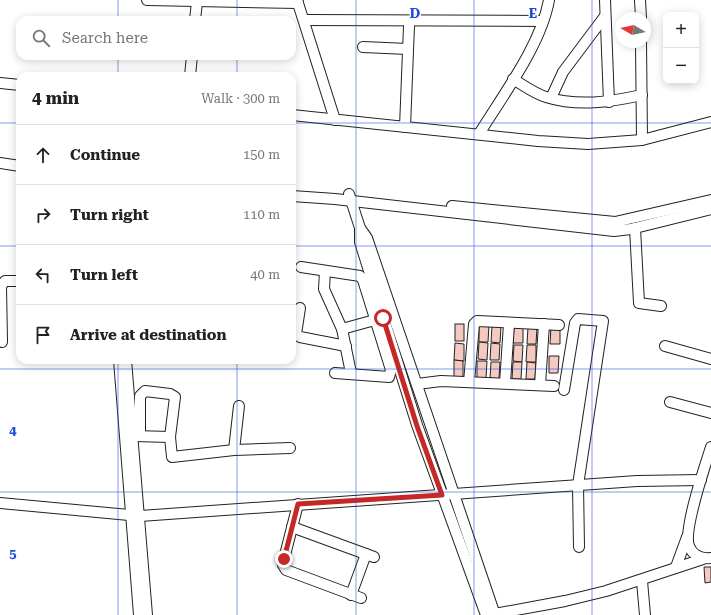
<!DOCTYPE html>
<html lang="en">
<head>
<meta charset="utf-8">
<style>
	:root { --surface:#fff; --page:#f2f2f2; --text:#222; --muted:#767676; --line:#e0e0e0 }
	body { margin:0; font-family:"Roboto Serif",serif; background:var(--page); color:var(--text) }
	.controls { position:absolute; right:12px; top:12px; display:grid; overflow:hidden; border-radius:8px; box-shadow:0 2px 10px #0003 }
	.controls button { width:36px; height:36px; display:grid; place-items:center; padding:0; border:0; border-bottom:1px solid var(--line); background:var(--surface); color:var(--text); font:20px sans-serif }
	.compass { position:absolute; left:615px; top:12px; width:36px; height:36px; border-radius:50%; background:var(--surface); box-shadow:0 2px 10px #0003; rotate:279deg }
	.stop { position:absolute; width:12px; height:12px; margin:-9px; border:3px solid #c62828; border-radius:50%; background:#fff }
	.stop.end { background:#c62828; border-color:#fff; box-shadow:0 1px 4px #0008 }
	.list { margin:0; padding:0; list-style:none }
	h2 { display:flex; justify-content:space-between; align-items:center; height:52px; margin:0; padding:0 16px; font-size:17px }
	h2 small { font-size:13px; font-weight:400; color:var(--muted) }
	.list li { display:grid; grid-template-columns:26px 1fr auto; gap:12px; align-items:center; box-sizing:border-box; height:60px; padding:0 16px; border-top:1px solid var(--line) }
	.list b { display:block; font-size:15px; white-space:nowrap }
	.list em { font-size:13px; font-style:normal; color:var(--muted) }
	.icon { flex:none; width:22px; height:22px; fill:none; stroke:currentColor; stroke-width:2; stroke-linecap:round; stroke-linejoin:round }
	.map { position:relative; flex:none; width:711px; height:615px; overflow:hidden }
	.search { position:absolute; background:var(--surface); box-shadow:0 2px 10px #0003; left:16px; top:16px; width:280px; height:44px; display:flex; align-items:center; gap:10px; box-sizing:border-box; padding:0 14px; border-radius:12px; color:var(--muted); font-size:15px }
	.panel { position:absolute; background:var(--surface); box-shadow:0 2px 10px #0003; left:16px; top:72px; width:280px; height:292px; border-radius:12px }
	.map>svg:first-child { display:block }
	.building { fill:#f3c9c0; stroke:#222 }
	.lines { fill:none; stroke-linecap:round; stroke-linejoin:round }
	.minor-casing { stroke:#222; stroke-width:12 }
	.minor { stroke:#fff; stroke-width:10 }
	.route { stroke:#c62828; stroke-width:5 }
	.grid { fill:none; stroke:#1d4ed8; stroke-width:1; stroke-opacity:0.55 }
	.grid-label { font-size:13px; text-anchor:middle; font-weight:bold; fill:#1d4ed8; stroke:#fff; stroke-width:3; stroke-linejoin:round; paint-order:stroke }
</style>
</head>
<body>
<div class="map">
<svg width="711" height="615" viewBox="0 0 711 615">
	<rect width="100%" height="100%" fill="#fff"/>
	<g class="building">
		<rect x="455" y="324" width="9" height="17"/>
		<path d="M479 325H489L488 342H479Z"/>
		<path d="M492 326H501L500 343 491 342Z"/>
		<path d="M514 326H523V343H513Z"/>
		<path d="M528 327H537L536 344H527Z"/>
		<path d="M551 327 560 328V344H550Z"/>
		<path d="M479 342 488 343 487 360 478 359Z"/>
		<path d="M455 343 464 344V361L454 360Z"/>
		<path d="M491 343 500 344 499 360H490Z"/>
		<path d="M514 345H523L522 362 513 361Z"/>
		<path d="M527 345H536V362H526Z"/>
		<path d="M549 356H559L558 373H549Z"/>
		<path d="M454 360 463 361V377H454Z"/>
		<path d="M477 361H487L486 378H477Z"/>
		<path d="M491 362H500L499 379 490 378Z"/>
		<path d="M513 362H522L521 379H512Z"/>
		<path d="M527 362 536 363 535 379H526Z"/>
		<path d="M704 567H711V582L705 583Z"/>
	</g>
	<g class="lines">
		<defs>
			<g id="minor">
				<path d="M147 0 298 3"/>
				<path d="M297 0 335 120"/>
				<path d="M605 0 609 102"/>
				<path d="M640 0 641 18"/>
				<path d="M195 20 197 2"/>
				<path d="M304 20 543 21"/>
				<path d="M641 42 642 140"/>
				<path d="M363 47 408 49"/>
				<path d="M190 76 192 56"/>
				<path d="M513 79C523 85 535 94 546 97 578 107 610 102 642 95"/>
				<path d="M0 83 20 85"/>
				<path d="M551 98 563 72 605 16"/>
				<path d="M292 115 538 141 588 144 642 140 711 122"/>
				<path d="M405 127 409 26"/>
				<path d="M479 134C503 95 541 45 549 0"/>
				<path d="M0 163 20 166"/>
				<path d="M349 194 360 228 367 238 495 615"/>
				<path d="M292 196 335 199 614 231 631 229 711 209"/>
				<path d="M452 206 615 222 711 200"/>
				<path d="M360 228V242L417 425 486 615"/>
				<path d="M635 228 639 303 661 306"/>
				<path d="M301 267 360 276 363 280 391 370 389 377 335 373"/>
				<path d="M325 271 324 289 342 329 351 373"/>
				<path d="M300 308 296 334 300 337 346 346"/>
				<path d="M342 329 382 318"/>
				<path d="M2 342 1 286 5 281H20"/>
				<path d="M665 346 711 359"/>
				<path d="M119 360 139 615"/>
				<path d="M126 360 147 615"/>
				<path d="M469 382 474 324 477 321 559 325"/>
				<path d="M505 383 509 324"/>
				<path d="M417 384 441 381 554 386"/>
				<path d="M540 385 544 324"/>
				<path d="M564 390 575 323 578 319 603 321 578 485 579 547"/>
				<path d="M670 402 711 413"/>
				<path d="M134 436 170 437"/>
				<path d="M140 436V396L145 391 170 394 175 397 170 437 172 457 234 450 290 448"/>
				<path d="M711 447C705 466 683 530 689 546 693 556 701 559 711 558"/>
				<path d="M234 450 239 406"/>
				<path d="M0 503 140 516 637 481 701 480"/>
				<path d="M298 504 284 559 283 565 286 570 361 598"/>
				<path d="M292 527 374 557"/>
				<path d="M676 567 687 537"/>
				<path d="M642 581 645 615"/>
				<path d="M351 595 366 554"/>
				<path d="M489 615 565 601 606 591 703 559"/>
			</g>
		</defs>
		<use href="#minor" class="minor-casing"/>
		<use href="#minor" class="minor"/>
	</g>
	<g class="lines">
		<path class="route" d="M284 559 298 504 442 495 417 426 383 318"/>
	</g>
	<path class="grid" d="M118 0V20M237 0V20M356 0V615M474 0V615M592 0V615M118 56V76M237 56V76M0 123H20M292 123H711M0 246H20M292 246H711M118 360V615M237 360V615M0 369H711M0 492H711"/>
	<g class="grid-label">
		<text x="415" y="18">D</text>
		<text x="533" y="18">E</text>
		<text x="13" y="435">4</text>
		<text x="13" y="558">5</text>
	</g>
</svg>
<div class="controls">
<button>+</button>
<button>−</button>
</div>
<svg class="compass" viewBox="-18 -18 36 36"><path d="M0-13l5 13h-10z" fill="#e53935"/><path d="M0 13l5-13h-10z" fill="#767676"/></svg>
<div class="stop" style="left:383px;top:318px"></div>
<div class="stop end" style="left:284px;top:559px"></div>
<div class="search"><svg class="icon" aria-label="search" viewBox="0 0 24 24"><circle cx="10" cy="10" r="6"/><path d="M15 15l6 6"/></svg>Search here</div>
<section class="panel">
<h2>4 min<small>Walk · 300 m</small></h2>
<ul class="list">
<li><svg class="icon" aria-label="ahead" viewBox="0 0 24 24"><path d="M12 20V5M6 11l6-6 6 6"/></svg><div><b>Continue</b></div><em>150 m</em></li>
<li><svg class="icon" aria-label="right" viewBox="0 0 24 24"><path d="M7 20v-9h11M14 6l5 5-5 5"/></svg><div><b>Turn right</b></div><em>110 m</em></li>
<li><svg class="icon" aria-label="left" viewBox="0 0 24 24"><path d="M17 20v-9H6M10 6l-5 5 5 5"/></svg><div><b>Turn left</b></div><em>40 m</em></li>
<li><svg class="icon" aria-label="arrive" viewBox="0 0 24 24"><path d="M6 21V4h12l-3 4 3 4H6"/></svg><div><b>Arrive at destination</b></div></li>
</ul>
</section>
</div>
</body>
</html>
